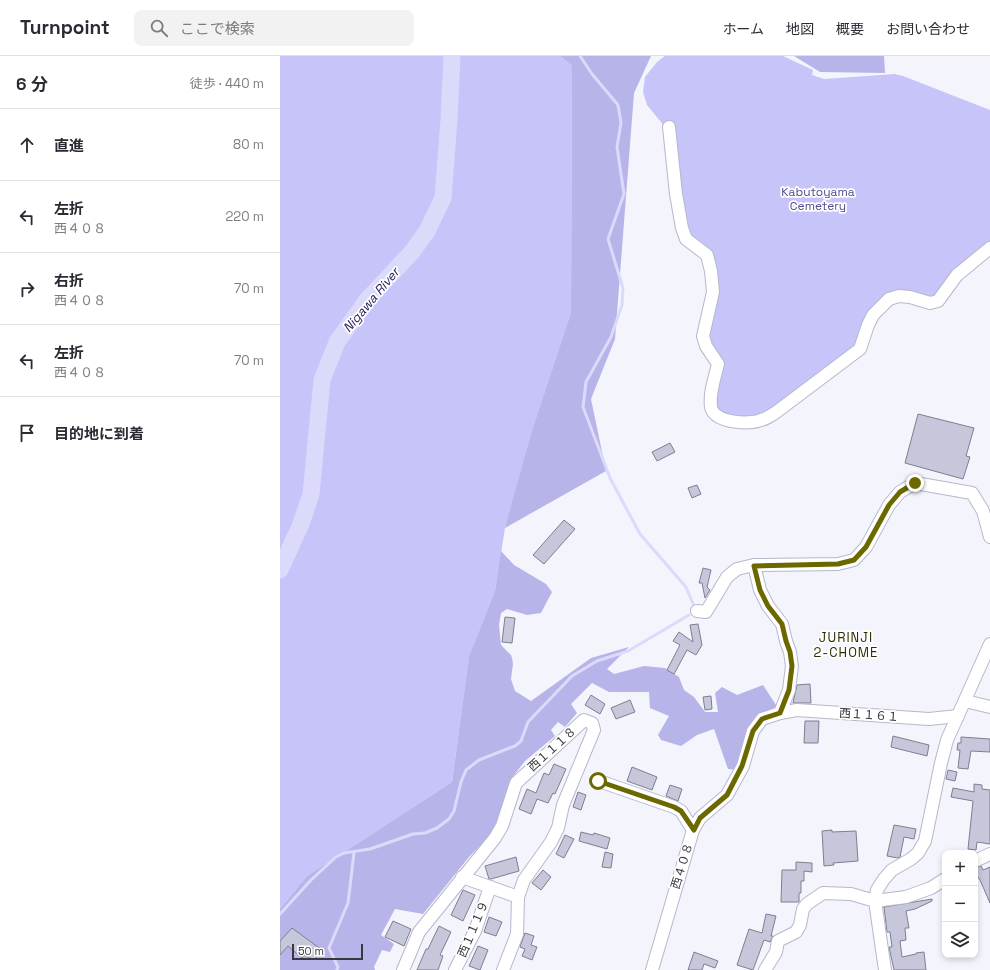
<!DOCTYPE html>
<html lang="ja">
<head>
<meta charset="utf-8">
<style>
	:root { --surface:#fff; --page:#f2f2f3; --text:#2b2b33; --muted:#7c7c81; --line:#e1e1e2 }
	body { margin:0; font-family:"Space Grotesk","Noto Sans JP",sans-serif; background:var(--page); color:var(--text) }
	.controls { position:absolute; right:12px; bottom:12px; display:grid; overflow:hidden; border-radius:8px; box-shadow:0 2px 6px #0003 }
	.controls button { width:36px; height:36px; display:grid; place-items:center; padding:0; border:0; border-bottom:1px solid var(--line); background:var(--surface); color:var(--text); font:20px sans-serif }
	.scale { position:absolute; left:12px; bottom:10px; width:71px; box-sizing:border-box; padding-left:4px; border:2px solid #393840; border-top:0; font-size:11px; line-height:14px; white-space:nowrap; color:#393840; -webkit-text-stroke:3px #fff; paint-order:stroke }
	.stop { position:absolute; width:12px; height:12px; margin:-9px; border:3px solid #6c6800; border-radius:50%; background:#fff }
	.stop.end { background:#6c6800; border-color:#fff; box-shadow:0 1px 4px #0008 }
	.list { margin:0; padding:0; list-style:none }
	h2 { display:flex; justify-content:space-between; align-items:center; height:52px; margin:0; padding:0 16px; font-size:17px }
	h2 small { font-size:13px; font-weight:400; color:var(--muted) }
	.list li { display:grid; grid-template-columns:26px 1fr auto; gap:12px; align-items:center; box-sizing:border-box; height:72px; padding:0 16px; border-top:1px solid var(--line) }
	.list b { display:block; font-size:15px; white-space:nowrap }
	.list p { margin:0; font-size:13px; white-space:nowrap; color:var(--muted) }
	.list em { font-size:13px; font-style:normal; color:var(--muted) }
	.icon { flex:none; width:22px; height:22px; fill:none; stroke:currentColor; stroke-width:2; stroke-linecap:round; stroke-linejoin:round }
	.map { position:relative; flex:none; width:710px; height:914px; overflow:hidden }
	header { display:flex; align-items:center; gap:24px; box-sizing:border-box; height:56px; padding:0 20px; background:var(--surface); border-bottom:1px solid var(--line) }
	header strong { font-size:19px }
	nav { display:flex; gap:22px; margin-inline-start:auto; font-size:14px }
	.search { width:280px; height:36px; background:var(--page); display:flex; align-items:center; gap:10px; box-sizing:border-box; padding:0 14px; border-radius:8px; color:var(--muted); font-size:15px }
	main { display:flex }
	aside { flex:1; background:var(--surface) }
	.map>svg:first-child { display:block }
	.green { fill:#c7c4fa }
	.forest { fill:#b7b4ea }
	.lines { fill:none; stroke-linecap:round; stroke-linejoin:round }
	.stream { stroke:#dbdafb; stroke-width:3 }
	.river { stroke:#dbdafb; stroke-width:17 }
	.building { fill:#c7c7db; stroke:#7f7e91 }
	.minor-casing { stroke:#b7b7cb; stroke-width:14 }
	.minor { stroke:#fff; stroke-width:12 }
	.route { stroke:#6c6800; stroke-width:5 }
	.labels { text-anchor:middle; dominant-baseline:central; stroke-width:3.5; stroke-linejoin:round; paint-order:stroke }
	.park-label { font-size:12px; fill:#534a8d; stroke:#fff }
	.street-label { font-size:12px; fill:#393840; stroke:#fff }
	.water-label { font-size:13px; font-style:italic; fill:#2c205f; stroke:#fff }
	.neighbourhood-label { font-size:13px; letter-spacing:1px; fill:#2f2d02; stroke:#fff }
</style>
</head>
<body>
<header>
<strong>Turnpoint</strong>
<div class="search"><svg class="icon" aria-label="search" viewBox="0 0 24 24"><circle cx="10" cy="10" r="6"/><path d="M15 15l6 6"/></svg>ここで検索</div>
<nav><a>ホーム</a><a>地図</a><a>概要</a><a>お問い合わせ</a></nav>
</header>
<main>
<aside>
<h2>6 分<small>徒歩 · 440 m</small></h2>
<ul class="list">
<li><svg class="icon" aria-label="ahead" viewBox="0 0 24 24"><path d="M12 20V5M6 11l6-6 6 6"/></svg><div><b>直進</b></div><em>80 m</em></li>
<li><svg class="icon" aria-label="left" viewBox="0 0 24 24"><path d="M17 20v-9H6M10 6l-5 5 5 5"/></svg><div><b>左折</b><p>西４０８</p></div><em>220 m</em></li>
<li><svg class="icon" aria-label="right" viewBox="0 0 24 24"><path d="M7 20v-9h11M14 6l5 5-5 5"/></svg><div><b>右折</b><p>西４０８</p></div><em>70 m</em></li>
<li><svg class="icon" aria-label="left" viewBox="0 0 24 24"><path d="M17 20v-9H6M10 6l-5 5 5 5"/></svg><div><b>左折</b><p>西４０８</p></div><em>70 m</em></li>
<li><svg class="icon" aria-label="arrive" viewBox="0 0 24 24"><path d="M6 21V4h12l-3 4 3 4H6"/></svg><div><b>目的地に到着</b></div></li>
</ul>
</aside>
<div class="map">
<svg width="710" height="914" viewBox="0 0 710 914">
	<rect width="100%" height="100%" fill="#f4f4fd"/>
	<g class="green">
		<path d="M0 0H280L292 10 291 258 252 374 231 454 225 472 215 535 189 602 172 726 27 820 0 853Z"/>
		<path d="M385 0H503L533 14 532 19 544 23 615 18 623 20 710 54V189L657 241H609L576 291 480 361 450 362 434 351 441 308 426 280 435 214 409 180 385 71 367 49 363 36 365 21 377 6Z"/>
	</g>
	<g class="forest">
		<path d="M280 0H371L354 37 335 283 311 343 326 415 225 472 252 374 291 257 292 10Z"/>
		<path d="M514 0H604L605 17 540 16Z"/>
		<path d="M221 495 234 509 266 528 272 536 261 557 247 559 227 553 221 557 219 569 221 589 231 599 232 602 233 608 231 623 235 635 251 645 311 602 349 591 327 613 334 618 364 610 385 612 399 621 404 634 414 641 425 656H438L435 637 442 631 457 639 483 629 498 652 474 663 469 672 459 714 448 713 434 673 417 679 401 690 381 684 378 679 389 660 370 652 369 636H329L312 627 291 648 297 657 285 671 278 666 271 674 275 680 245 705 231 723 217 768 207 783 189 801 143 858 115 853 101 879 114 888 110 896 102 894 94 911 95 914H0V853L27 820 172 726 189 601 215 535Z"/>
	</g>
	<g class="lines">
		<g class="stream">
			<path d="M300 0 312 18 338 49 341 67 337 91 344 138 328 183 343 232 342 249 331 281 306 326 303 351 330 422 360 478 406 531 414 550"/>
			<path d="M0 858 31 824 56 801 64 797 90 793 133 778 145 777 157 772 169 763 174 755 181 726 186 714 199 704 235 690 241 685 248 666 292 620 317 605 348 595 409 559"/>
			<path d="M57 914 58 911 49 892 68 847 74 797"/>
		</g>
		<path class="river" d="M0 514 21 468 31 438 42 324 57 286 87 244 132 196 147 175 163 142 169 64 172 0"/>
	</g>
	<g class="building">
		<path d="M638 358 694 372 686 400 690 401 683 423 625 407Z"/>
		<path d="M390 387 395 396 377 405 372 396Z"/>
		<path d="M417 429 421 438 412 442 408 432Z"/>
		<path d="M284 464 295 473 264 508 253 499Z"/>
		<path d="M423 512 431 514 427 531 430 534 425 542 422 527H419Z"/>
		<path d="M225 561 235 562 232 587 222 586Z"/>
		<path d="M418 568 422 589 416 599 407 594 394 618 387 614 400 589 393 585 399 576 413 586 410 569Z"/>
		<path d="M530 628 531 647H513L517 629Z"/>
		<path d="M311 639 325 648 320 658 305 649Z"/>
		<path d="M431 640 432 653 425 654 423 641Z"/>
		<path d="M350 644 355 656 336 663 331 652Z"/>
		<path d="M525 665H539L538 687H524Z"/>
		<path d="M613 680 649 689 647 700 611 691Z"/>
		<path d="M681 681 710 683V696L691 695 688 713 678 712 680 694H677L678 687H681Z"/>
		<path d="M274 708 286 713 275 738 273 737 268 747 257 743 251 758 239 753 247 733 256 737 264 717 269 719Z"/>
		<path d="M352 711 377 721 372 734 347 725Z"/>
		<path d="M668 714 677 716 675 725 666 723Z"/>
		<path d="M694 728 702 729V733L710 734V788L697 786 696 794 688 793 693 745 671 741 673 732 694 736Z"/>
		<path d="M390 729 402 733 398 745 386 740Z"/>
		<path d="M298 736 306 739 301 754 293 751Z"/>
		<path d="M614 769 636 773 634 783 624 781 620 801 618 802 607 800Z"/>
		<path d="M552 774V776L576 775 578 805 553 807 554 809 544 810 542 775Z"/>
		<path d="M301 776 313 779 314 777 330 782 327 793 299 785Z"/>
		<path d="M285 779 294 783 284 802 276 798Z"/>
		<path d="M325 796 333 798 331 812 322 811Z"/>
		<path d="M236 801 239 815 211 823H209L205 810Z"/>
		<path d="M516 806 532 807V816L524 815V825H521V837H519V846H501L502 814H516Z"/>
		<path d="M701 810 703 814 710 811V847L700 824 695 817V812Z"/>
		<path d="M263 814 271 821 261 834 252 827Z"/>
		<path d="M183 834 195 839 183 865 171 859Z"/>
		<path d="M652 843V845L635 853 626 855 629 872H625L626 884 620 885 622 901 636 898V897L644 896 646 914H614L609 891H612L610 876H607L604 851Z"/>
		<path d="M486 858 496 860 491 880H493L490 886 484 884 473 914 457 909 469 873 482 877Z"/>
		<path d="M209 861 222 866 216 880 204 876Z"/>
		<path d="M113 865 131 873 124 890 105 881Z"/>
		<path d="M159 870 171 876 160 899 163 900 158 914H137L146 893H148Z"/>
		<path d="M12 872 42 894 34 904 24 899 22 902 8 890 0 899V885Z"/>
		<path d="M245 877 254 880 251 889 257 891 252 904 242 900 245 893 240 891Z"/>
		<path d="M198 890 208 894 200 914 189 910Z"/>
		<path d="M414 896 438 905 435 912 424 908 422 914H408Z"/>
	</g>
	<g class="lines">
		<defs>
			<g id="minor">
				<path d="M389 71 396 138 402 172 406 183 427 199 431 215 433 236 423 280 426 290 438 308C435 321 429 337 431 351 434 367 469 369 481 364 486 363 490 360 495 357L580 293 588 269 593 259 609 243 619 240 630 241 650 247 658 245 677 219 710 192"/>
				<path d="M417 555 426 556 447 521 457 513 474 509 558 508 574 504 586 491 609 449 620 436 635 427 692 437 703 455 710 481"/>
				<path d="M685 645 710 651"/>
				<path d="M500 657 517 654 649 663 678 660"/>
				<path d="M319 725 394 751 401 755 413 774"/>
				<path d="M695 805 710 798"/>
				<path d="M182 821 238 841"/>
				<path d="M123 914 139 876 215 782 222 770 236 727 304 664 312 667 314 674 283 749 278 772 271 786 244 824 238 841 237 878 223 914"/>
				<path d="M175 914 195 875 210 831"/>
				<path d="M372 914 413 774 420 762 447 739 463 710 473 675 482 663 500 657 509 634 512 610 510 596 506 585 502 568 488 550 480 534 474 509"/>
				<path d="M485 914 496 896 498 885 516 876 520 869 523 853 527 848 543 837 571 838 595 845 626 841 651 832 665 823"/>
				<path d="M605 914 595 845 597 834 604 823 612 814 631 803 638 797 645 785 661 707 667 684 710 588"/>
			</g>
		</defs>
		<use href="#minor" class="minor-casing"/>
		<use href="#minor" class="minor"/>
	</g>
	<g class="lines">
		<path class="route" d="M318 725 394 751 401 755 414 774 420 762 447 739 462 710 473 675 482 663 500 657 509 634 512 610 510 596 506 585 502 568 488 550 480 534 474 510 558 508 574 504 586 491 609 449 620 436 635 427"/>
	</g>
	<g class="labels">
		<g class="park-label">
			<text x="538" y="136">Kabutoyama<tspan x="538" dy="14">Cemetery</tspan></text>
		</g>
		<g class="street-label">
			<text transform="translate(589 659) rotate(4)">西１１６１</text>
			<text transform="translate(272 693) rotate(-42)">西１１１８</text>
			<text transform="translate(402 810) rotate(-73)">西４０８</text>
			<text transform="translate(193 873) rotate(-67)">西１１１９</text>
		</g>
		<g class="water-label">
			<text transform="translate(91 244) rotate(-50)">Nigawa River</text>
		</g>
		<g class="neighbourhood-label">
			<text x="566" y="581">JURINJI<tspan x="566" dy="15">2-CHOME</tspan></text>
		</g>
	</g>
</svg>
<div class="controls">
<button>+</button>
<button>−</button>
<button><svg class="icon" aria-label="layers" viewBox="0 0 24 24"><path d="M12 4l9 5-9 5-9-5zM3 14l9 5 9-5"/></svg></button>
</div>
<div class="scale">50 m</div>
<div class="stop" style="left:318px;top:725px"></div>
<div class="stop end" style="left:635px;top:427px"></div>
</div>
</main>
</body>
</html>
